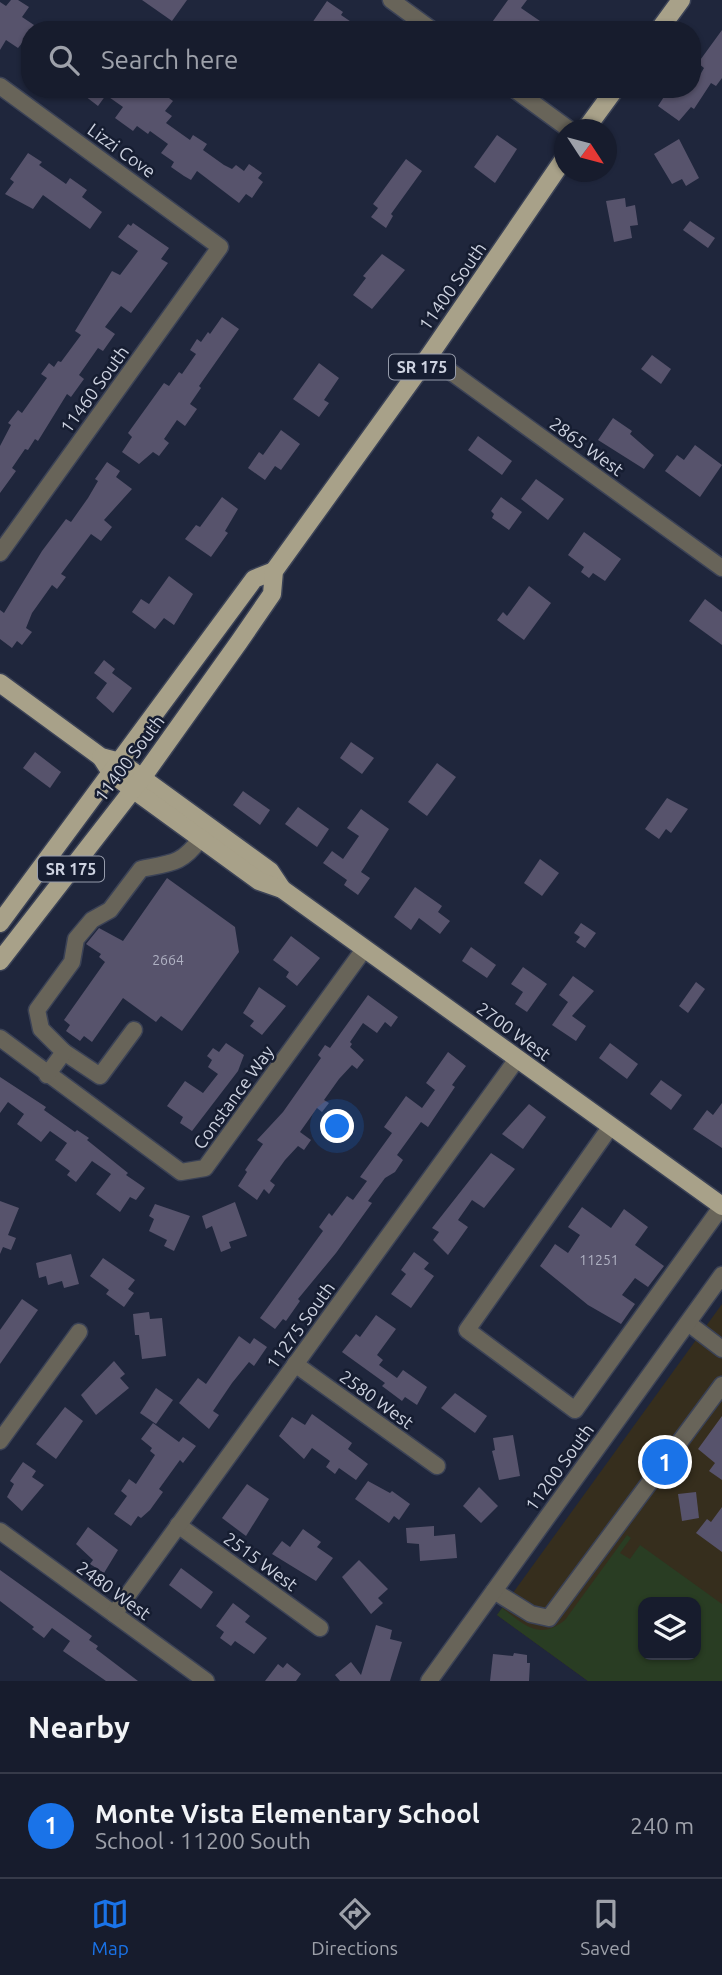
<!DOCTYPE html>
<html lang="en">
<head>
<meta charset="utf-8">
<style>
	:root { --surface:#171c2d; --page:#242939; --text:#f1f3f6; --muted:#9ea1aa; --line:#363a49; --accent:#1a73e8 }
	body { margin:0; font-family:Ubuntu,sans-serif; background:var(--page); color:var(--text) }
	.controls { position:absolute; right:21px; bottom:21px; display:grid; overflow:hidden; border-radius:14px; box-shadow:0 2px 5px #0004 }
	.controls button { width:63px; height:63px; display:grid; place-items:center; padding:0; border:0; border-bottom:2px solid var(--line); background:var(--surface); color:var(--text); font:35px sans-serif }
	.compass { position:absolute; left:554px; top:119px; width:63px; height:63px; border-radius:50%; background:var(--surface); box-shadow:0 2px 5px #0004; rotate:126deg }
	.you { position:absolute; left:338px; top:1127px; width:24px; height:24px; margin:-18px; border:5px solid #fff; border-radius:50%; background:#1a73e8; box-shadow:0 0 0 10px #1a73e833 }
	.badge { display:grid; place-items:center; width:46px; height:46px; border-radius:50%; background:var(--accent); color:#fff; font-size:23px; font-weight:700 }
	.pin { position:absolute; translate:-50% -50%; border:4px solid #fff; box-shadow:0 2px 7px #0006 }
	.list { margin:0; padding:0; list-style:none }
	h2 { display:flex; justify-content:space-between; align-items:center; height:91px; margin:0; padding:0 28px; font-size:30px }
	h2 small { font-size:23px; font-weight:400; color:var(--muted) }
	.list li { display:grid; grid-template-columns:46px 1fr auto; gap:21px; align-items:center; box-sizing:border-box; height:105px; padding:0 28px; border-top:2px solid var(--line) }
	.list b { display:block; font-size:26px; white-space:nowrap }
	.list p { margin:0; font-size:23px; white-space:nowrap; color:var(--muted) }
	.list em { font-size:23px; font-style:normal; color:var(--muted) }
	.icon { flex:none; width:38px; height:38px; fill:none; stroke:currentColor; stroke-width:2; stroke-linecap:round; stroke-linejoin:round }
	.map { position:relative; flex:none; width:722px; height:1681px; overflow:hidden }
	.search { position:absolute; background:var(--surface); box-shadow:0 2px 5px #0004; left:21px; right:21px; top:21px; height:77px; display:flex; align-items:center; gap:18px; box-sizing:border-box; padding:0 24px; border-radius:28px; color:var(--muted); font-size:26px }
	.sheet { height:196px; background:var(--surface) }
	nav { display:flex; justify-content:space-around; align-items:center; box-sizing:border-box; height:98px; border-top:2px solid var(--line); background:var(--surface); font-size:19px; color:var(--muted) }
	nav a { display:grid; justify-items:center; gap:4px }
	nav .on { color:var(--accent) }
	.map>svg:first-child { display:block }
	.education { fill:#362e1d; fill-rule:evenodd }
	.green { fill:#293d23; fill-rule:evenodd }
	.building { fill:#57536c }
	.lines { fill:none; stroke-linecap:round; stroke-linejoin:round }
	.minor-casing { stroke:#3b4256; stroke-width:19 }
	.major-casing { stroke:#3b4256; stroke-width:21 }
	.minor { stroke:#686459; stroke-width:16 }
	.major { stroke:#a8a189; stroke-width:18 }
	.labels { text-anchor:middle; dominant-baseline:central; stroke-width:5; stroke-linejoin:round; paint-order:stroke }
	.number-label { font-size:14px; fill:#b0b2c3 }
	.shield { fill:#161d31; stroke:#969cac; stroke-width:2 }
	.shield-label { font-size:16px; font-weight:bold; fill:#cdd2e0 }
	.street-label { font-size:18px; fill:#cdd2e0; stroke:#161d31 }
</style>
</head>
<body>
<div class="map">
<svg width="722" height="1681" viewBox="0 0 722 1681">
	<rect width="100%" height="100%" fill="#1f263c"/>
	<path class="education" d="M722 1304V1681H588L497 1615ZM643 1602H696V1655H643Z"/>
	<path class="green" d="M627 1535 631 1538 620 1553 630 1559 640 1545 722 1604V1681H588L497 1615 502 1608C525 1625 539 1641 565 1620ZM643 1602H696V1655H643Z"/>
	<g class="building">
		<path d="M11 0H18L29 7 22 17 34 25 30 30V49L22 43 18 48 6 40 0 50V2L6 6Z"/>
		<path d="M142 0H187L172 21Z"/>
		<path d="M508 0H527L521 8 540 21 534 30H497L490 25Z"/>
		<path d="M327 1 343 12 341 15 363 30H321L312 23Z"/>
		<path d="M722 30V78L716 86 711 83 694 109 691 107 679 121 658 106 669 89H692L704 68 698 63Z"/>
		<path d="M90 89H137L146 96 151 89H157L173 101 165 111 172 116 166 123 190 140 193 135 207 144 203 150 224 165 232 169 236 165 244 171 249 164 262 173 258 178 263 182 252 198 246 194 239 203 197 171 191 180 184 176 171 167 174 162 161 153 168 144 150 131 148 134 137 126 133 131 115 118 123 107 106 95 98 106 85 96Z"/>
		<path d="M497 135 517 149 495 183 474 167Z"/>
		<path d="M679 139 699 178 686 186 682 179 672 184 654 154Z"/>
		<path d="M28 153 42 162 39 165 66 184 70 178 87 190 82 197 102 212 90 229 43 195 33 209 5 194 14 182 10 179Z"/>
		<path d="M406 159 422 171 391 214 393 216 386 228 371 217 378 208 373 204Z"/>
		<path d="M625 198 626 207 635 205 638 225 630 226 632 238 614 242 606 201Z"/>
		<path d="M690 221 715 238 708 248 683 230Z"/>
		<path d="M133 223 169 248 161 259 168 263 131 313 121 306 105 327 115 334 103 351 98 348 79 375 84 379 71 397 67 394 38 441 35 439 28 450 25 449 12 468 16 471 0 493V446L11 425 8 423 18 410 22 413 47 378 41 374 49 363 54 367 58 361 61 362 81 335 75 331 112 271 120 275 138 251 118 237 128 224 131 226Z"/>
		<path d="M382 254 405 270 372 309 353 295 366 278 363 276Z"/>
		<path d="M222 317 239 329 199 386 201 388 190 404 197 409 185 426 177 420 164 439 169 443 159 456 153 452 139 464 122 452 132 437 128 433 164 383 169 386 179 372 182 374 196 354 190 350 197 339 201 342 208 332 210 334Z"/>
		<path d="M652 355 671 369 661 384 641 369Z"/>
		<path d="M319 363 339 378 324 400 329 403 319 417 293 399Z"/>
		<path d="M613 418 632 431 630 434 654 455 644 469 598 440Z"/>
		<path d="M281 430 300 444 281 470 275 466 265 480 248 468 259 452 263 455Z"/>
		<path d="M478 436 512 461 502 475 468 450Z"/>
		<path d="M695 445 722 465 700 497 665 471 677 455 684 460Z"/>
		<path d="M107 462 120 471 116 477 132 489 104 520 112 527 101 541 91 534 61 574 66 577 57 589 52 585 32 613 26 628 32 632 22 645 17 641 12 648 0 639V610L4 613 42 551 66 519 71 522 88 498 98 481 95 479Z"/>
		<path d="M536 479 564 499 548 520 521 499Z"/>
		<path d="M222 497 238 509 225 531 228 533 211 557 185 539 196 525 200 527Z"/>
		<path d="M501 497 522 512 509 530 492 518 494 514 491 511Z"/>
		<path d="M584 532 621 559 605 581 593 573 589 578 581 572 584 567 568 555Z"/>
		<path d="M169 576 193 594 174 625 164 618 155 629 132 612 141 599 149 604Z"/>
		<path d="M529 586 551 603 524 640 497 620 503 612 507 616Z"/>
		<path d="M705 599 722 612V645L689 621Z"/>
		<path d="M104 660 115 669 112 673 132 688 113 713 96 698 107 683 94 673Z"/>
		<path d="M351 742 374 758 362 774 340 758Z"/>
		<path d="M35 752 61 772 50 788 23 768Z"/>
		<path d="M437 763 456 777 427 816 408 802Z"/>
		<path d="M243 791 270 810 260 825 233 805Z"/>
		<path d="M667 798 688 809 671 833 666 829 659 839 645 829Z"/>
		<path d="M298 807 329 829 317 847 285 824Z"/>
		<path d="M361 809 389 829 361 872 370 878 358 895 344 885 347 880 323 863 332 851 343 859 359 836 347 828Z"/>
		<path d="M540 859 559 873 542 896 524 883Z"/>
		<path d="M167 878 235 927 239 952 182 1031 161 1016 156 1022 123 998 92 1042 84 1036 80 1041 66 1031 70 1025 64 1020 105 962 99 957 101 954 86 944 99 928 123 941Z"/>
		<path d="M415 887 442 906 438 912 450 921 440 934 419 918 411 930 394 917Z"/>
		<path d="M581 923 596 933 585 948 576 942 580 937 574 933Z"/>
		<path d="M291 936 320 958 297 986 286 977 289 972 273 960Z"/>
		<path d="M471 947 496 965 487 978 462 961Z"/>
		<path d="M523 967 547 984 527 1012 515 1004 523 992 511 984Z"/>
		<path d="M573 976 594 991 572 1016 586 1026 576 1041 552 1025 568 1002 559 995Z"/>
		<path d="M696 982 705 989 688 1013 679 1006Z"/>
		<path d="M259 987 286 1006 262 1035 250 1026 254 1021 243 1013Z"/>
		<path d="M368 995 398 1017 391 1027 385 1022 377 1033 363 1023 350 1042 352 1044 350 1047 364 1060 357 1069 352 1065 339 1079 324 1100 329 1103 322 1112 317 1108 300 1132 311 1140 304 1150 298 1146 285 1160 270 1181 275 1185 269 1194 264 1189 257 1200 238 1186 247 1172 245 1170 263 1144 257 1140 283 1112 321 1058 318 1055 325 1045 330 1048Z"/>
		<path d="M226 1043 244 1055 238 1071 192 1131 180 1123 183 1117 167 1106 185 1081 203 1093 218 1074 208 1067 212 1060 207 1056 213 1048 219 1052Z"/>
		<path d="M610 1043 638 1064 627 1079 599 1058Z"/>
		<path d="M448 1052 466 1066 452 1085 455 1087 428 1127 421 1122 397 1155 403 1160 395 1172 385 1178 368 1201 372 1203 336 1253 298 1299 300 1301 286 1321 283 1319 275 1329 260 1318 323 1231 319 1227 329 1213 332 1216 347 1196 353 1200 367 1181 360 1177 392 1133 384 1127 406 1096 422 1108 435 1090 426 1083Z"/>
		<path d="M0 1077 46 1107 44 1110 75 1132 77 1130 89 1138 87 1140 128 1173 126 1175 145 1188 136 1200 130 1197 120 1212 96 1194 111 1174 92 1161 76 1182 67 1175 70 1171 55 1160 67 1143 50 1131 41 1142 17 1124 24 1114 8 1102 0 1113Z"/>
		<path d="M661 1080 682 1095 671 1110 650 1094Z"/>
		<path d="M722 1103V1148L693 1129 707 1110 713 1115Z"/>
		<path d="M529 1104 546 1117 523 1149 502 1134Z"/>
		<path d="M491 1153 515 1169 484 1208 472 1200 458 1220 468 1227 448 1255 433 1240 439 1232 432 1228Z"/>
		<path d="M0 1201 19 1208 8 1235 16 1238 11 1250 3 1247 0 1254Z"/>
		<path d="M235 1202 247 1236 229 1242 231 1248 221 1252 212 1226 206 1229 202 1216Z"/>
		<path d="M155 1204 190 1216 174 1251 164 1246 167 1240 149 1231 154 1219 149 1216Z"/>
		<path d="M582 1207 611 1228 624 1209 648 1227 635 1245 664 1266 648 1287 635 1278 622 1295 635 1304 621 1324 588 1305 540 1266 555 1244 568 1253 580 1235 568 1227Z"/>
		<path d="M414 1252 429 1263 424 1269 434 1276 411 1308 391 1294 406 1274 401 1270Z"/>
		<path d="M71 1254 79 1284 64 1288 62 1281 48 1285 46 1276 39 1278 36 1263Z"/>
		<path d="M103 1258 135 1280 128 1289 134 1293 124 1307 106 1294 109 1290 90 1276Z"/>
		<path d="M22 1299 38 1310 0 1364V1330Z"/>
		<path d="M149 1312 150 1319 162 1318 166 1356 142 1359 139 1335H135L133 1314Z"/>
		<path d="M376 1315 396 1329 377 1355 383 1360 379 1365 397 1378 403 1370 427 1387 417 1405 405 1397 402 1401 382 1386 385 1383 342 1352 356 1334 360 1337Z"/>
		<path d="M239 1336 250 1344 254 1338 267 1347 254 1366 249 1362 232 1383 213 1411 219 1415 209 1429 179 1403 198 1378 206 1384Z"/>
		<path d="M114 1361 125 1374 120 1378 129 1388 96 1415 81 1395Z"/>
		<path d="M156 1388 173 1400 156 1424 140 1413Z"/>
		<path d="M455 1393 487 1416 475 1433 441 1408Z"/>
		<path d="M65 1407 83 1421 56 1459 36 1444Z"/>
		<path d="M312 1414 352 1443 348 1449 368 1464 356 1480 339 1468 335 1474 326 1467 330 1461 312 1448 304 1459 279 1436 292 1417 305 1425Z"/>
		<path d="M722 1416V1480L709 1471 715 1463 698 1449Z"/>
		<path d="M153 1423 179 1442 183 1437 196 1446 183 1463 180 1460 159 1489 163 1492 150 1510 141 1518 138 1516 131 1526 114 1514 127 1496 121 1491 129 1479 136 1484 155 1455 150 1451 152 1448 141 1439Z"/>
		<path d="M513 1435 520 1476 499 1480 492 1451 495 1450 493 1438Z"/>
		<path d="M23 1462 36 1471 32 1477 44 1485 22 1511 7 1497 14 1484 10 1481Z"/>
		<path d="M368 1481 390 1493 392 1491 410 1504 399 1520 394 1516 389 1523 355 1499Z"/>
		<path d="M247 1484 269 1499 246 1536 222 1518Z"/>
		<path d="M479 1487 498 1506 481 1523 463 1506Z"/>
		<path d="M696 1492 699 1518 682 1521 678 1494Z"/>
		<path d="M722 1507V1552L696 1533 707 1519 711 1522Z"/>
		<path d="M434 1526V1536L455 1534 457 1558 420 1561 419 1544 407 1543 406 1528Z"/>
		<path d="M88 1527 118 1550 104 1573 90 1564 93 1560 76 1544Z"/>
		<path d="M303 1529 321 1542 317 1547 333 1558 316 1581 272 1554 282 1541 290 1547Z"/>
		<path d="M359 1560 388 1589 378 1598 383 1603 371 1614 342 1577Z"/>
		<path d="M181 1568 213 1592 201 1609 169 1585Z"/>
		<path d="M0 1570 92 1636 89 1640 98 1646 96 1649 138 1681H106L63 1651 70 1641 52 1628 44 1638 32 1629 34 1627 0 1601Z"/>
		<path d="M233 1603 250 1616 245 1622 267 1638 254 1654 235 1641 231 1646 220 1638 224 1632 216 1626Z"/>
		<path d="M376 1625 392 1630 390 1639 402 1642 390 1681H340L335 1675 351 1662 361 1675Z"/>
		<path d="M514 1653 527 1655V1663H530L529 1681H490L493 1654 513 1656Z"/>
		<path d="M287 1663 301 1674 296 1681H265L278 1664 283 1668Z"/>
	</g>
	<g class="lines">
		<defs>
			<g id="minor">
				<path d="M391 0 432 30"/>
				<path d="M0 86 220 247 0 553"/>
				<path d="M514 89 570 130"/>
				<path d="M429 356 722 568"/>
				<path d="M0 1038 181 1172 205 1168 365 948"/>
				<path d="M64 1052 100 1076 134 1030"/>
				<path d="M47 1075 64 1052 41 1029 37 1010 72 962 76 939 92 920 110 910 141 869C172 863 182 864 201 838"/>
				<path d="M611 1126 467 1330 575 1410 722 1206"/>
				<path d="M688 1323 722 1349"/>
				<path d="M295 1364 437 1466"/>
				<path d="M0 1441 79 1332"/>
				<path d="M178 1525 320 1628"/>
				<path d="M0 1531 206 1681"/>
				<path d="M494 1591 531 1614 549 1618 722 1385"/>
				<path d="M114 1614 517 1059"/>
				<path d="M429 1681 722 1275"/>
			</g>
			<g id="major">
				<path d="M659 30 681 0"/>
				<path d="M585 130 615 89"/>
				<path d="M0 683 101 757 120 762 270 871 282 889"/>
				<path d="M101 757 112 774 259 881 282 889 722 1206"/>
				<path d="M0 923 254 579 274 571"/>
				<path d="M0 961 142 778 239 642 272 594 274 571 429 356 564 159"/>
			</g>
		</defs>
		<use href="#minor" class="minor-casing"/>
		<use href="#major" class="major-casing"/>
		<use href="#minor" class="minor"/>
		<use href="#major" class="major"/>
	</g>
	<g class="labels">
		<g class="number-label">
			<text x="168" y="960">2664</text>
			<text x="599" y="1260">11251</text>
		</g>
		<g class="shield">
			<rect x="389" y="354.5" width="66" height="25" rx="5"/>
			<rect x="38" y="856.5" width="66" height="25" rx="5"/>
		</g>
		<g class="shield-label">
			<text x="422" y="367">SR 175</text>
			<text x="71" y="869">SR 175</text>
		</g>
		<g class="street-label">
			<text transform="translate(122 150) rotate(36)">Lizzi Cove</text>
			<text transform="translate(452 286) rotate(-55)">11400 South</text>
			<text transform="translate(94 389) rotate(-54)">11460 South</text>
			<text transform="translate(587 446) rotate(36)">2865 West</text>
			<text transform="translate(129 758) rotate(-53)">11400 South</text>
			<text transform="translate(514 1031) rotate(36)">2700 West</text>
			<text transform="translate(233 1097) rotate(-54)">Constance Way</text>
			<text transform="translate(300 1325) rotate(-54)">11275 South</text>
			<text transform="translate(377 1399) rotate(36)">2580 West</text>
			<text transform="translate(559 1467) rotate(-54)">11200 South</text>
			<text transform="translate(261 1561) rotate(36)">2515 West</text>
			<text transform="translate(114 1590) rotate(36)">2480 West</text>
		</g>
	</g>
</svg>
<div class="controls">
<button><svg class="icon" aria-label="layers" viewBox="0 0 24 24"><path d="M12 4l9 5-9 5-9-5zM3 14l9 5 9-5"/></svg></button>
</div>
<svg class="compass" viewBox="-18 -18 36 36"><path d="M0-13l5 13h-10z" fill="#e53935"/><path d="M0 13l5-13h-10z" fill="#9ea1aa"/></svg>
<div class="you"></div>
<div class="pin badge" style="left:665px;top:1462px">1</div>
<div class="search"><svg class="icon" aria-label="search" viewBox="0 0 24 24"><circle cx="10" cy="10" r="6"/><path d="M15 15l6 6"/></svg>Search here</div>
</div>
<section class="sheet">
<h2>Nearby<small></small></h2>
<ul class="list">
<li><span class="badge">1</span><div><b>Monte Vista Elementary School</b><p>School · 11200 South</p></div><em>240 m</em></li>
</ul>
</section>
<nav>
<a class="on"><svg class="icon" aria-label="map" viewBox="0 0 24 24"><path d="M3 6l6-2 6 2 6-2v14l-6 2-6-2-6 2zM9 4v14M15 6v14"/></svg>Map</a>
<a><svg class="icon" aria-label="directions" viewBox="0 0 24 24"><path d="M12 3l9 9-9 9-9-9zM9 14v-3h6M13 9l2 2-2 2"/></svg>Directions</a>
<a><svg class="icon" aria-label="saved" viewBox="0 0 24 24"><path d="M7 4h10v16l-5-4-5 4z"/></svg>Saved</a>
</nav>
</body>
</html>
